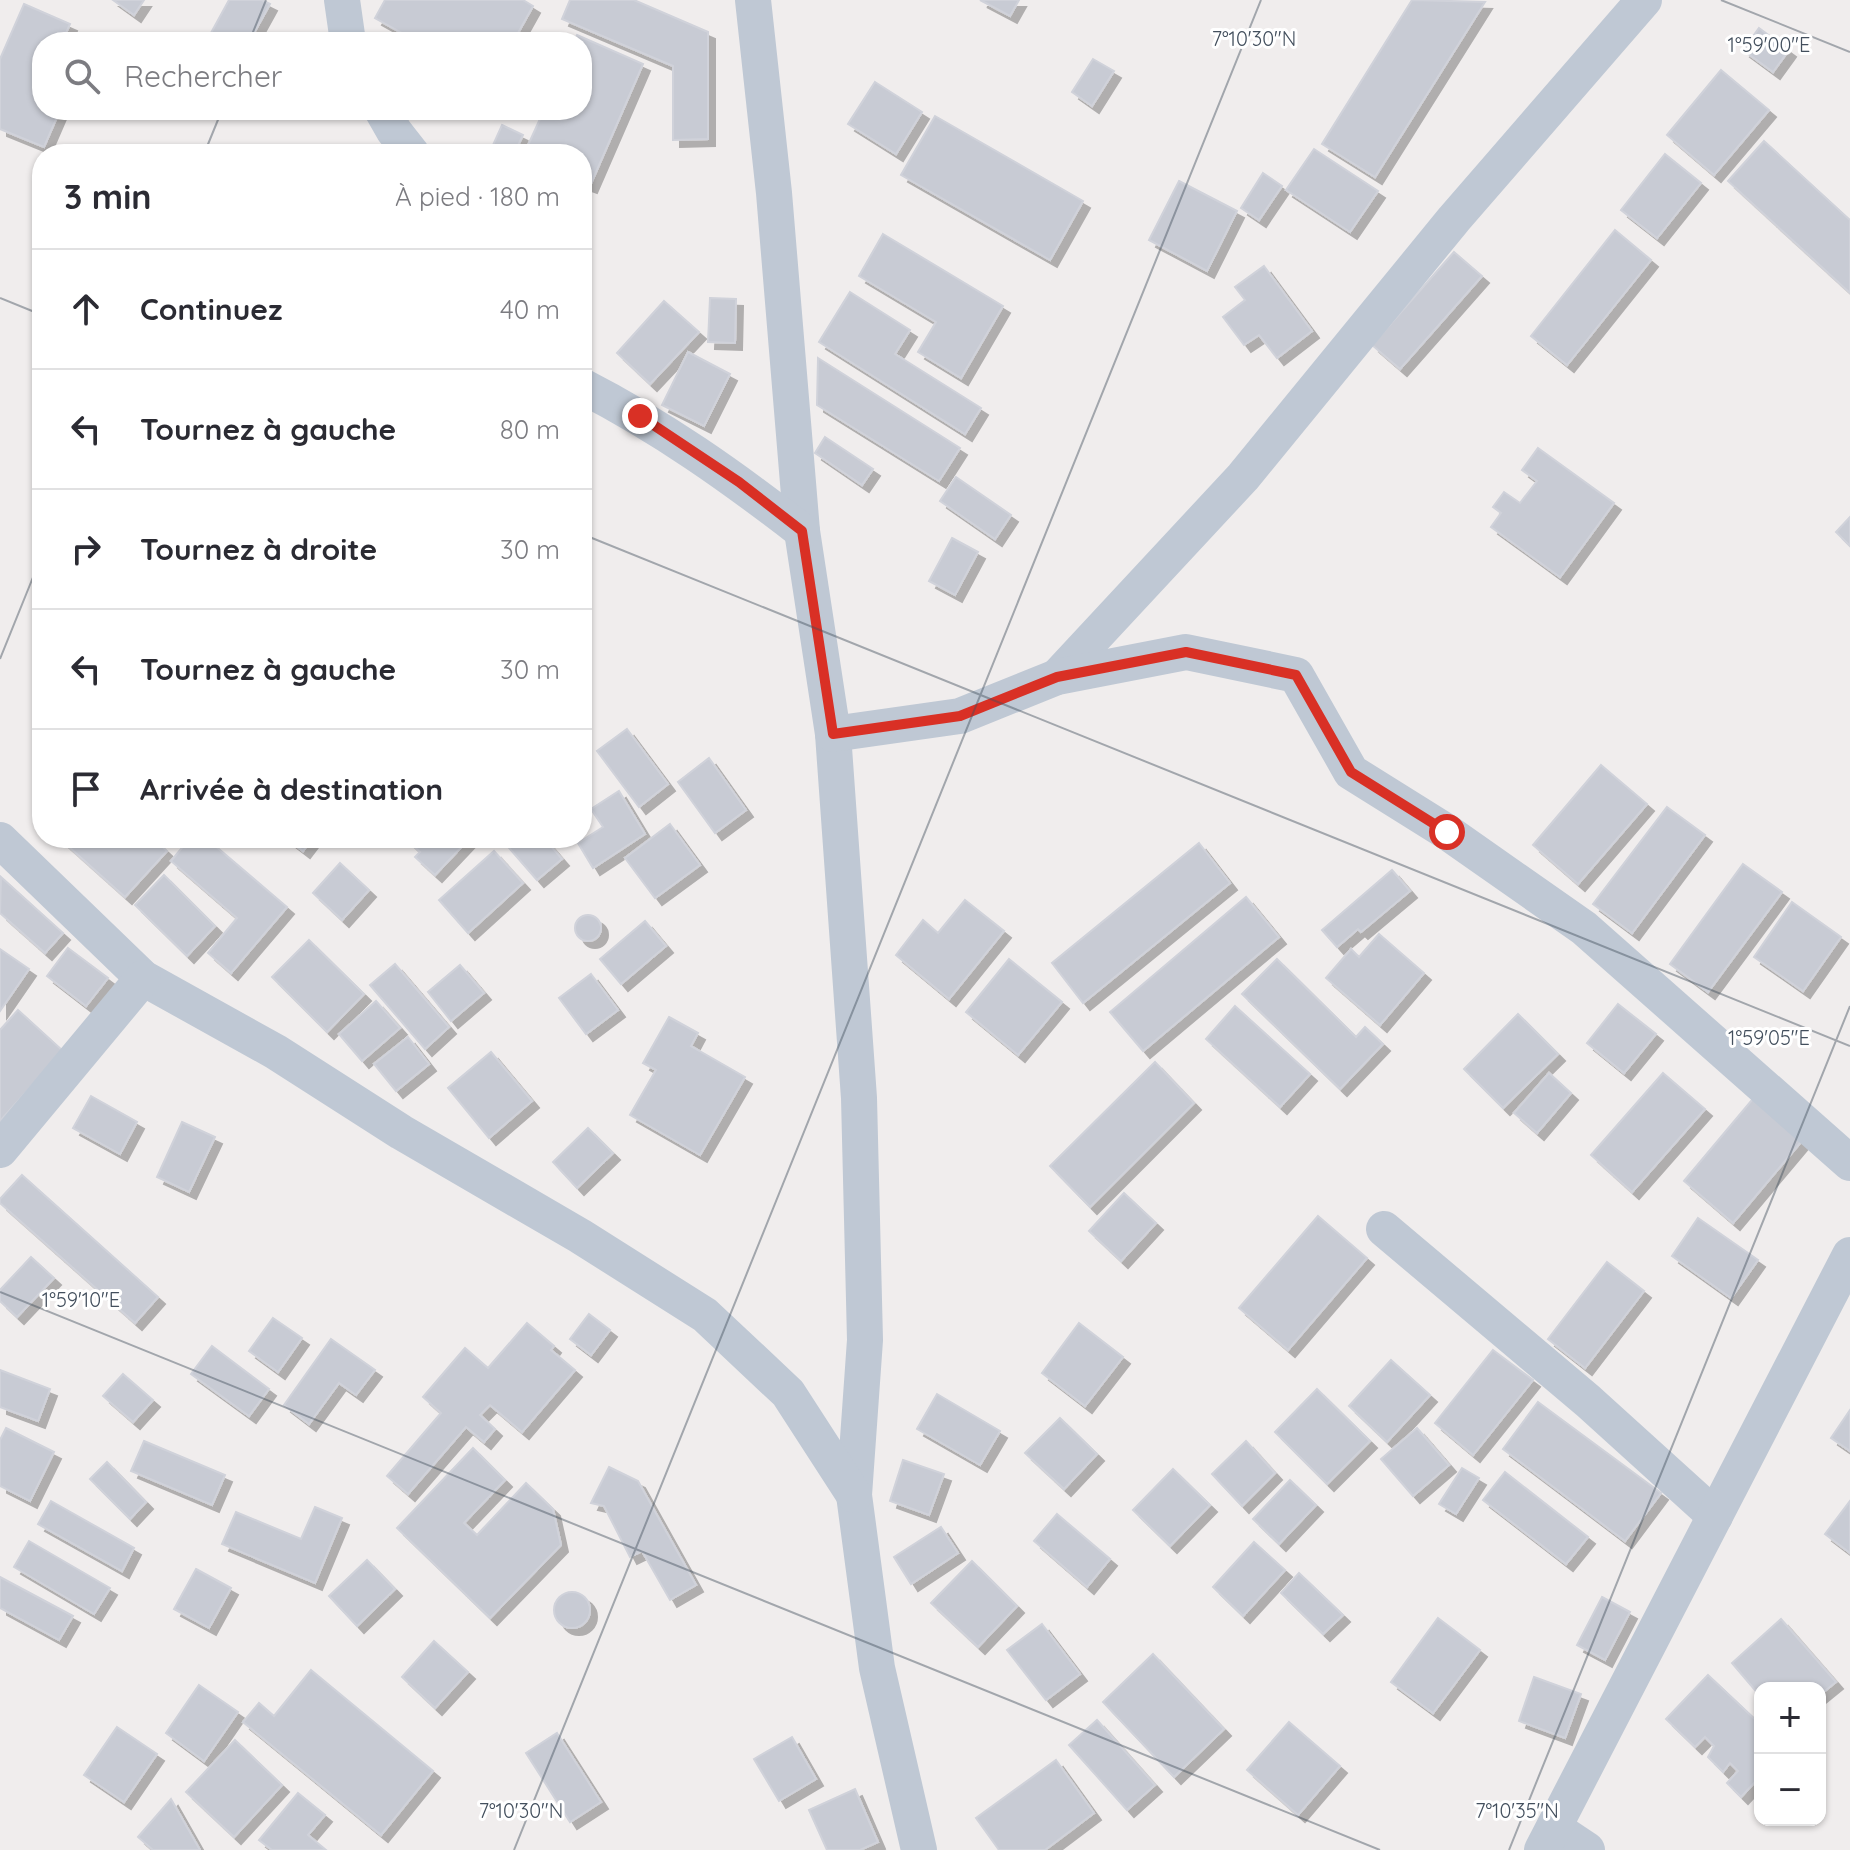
<!DOCTYPE html>
<html lang="fr">
<head>
<meta charset="utf-8">
<style>
	:root { --surface:#fff; --page:#f7f7f7; --text:#2b2b33; --muted:#7c7c81; --line:#e1e1e2 }
	body { margin:0; font-family:Quicksand,sans-serif; background:var(--page); color:var(--text) }
	.controls { position:absolute; right:24px; bottom:24px; display:grid; overflow:hidden; border-radius:16px; box-shadow:0 2px 6px #0004 }
	.controls button { width:72px; height:72px; display:grid; place-items:center; padding:0; border:0; border-bottom:2px solid var(--line); background:var(--surface); color:var(--text); font:40px sans-serif }
	.stop { position:absolute; width:24px; height:24px; margin:-18px; border:6px solid #d93025; border-radius:50%; background:#fff }
	.stop.end { background:#d93025; border-color:#fff; box-shadow:0 2px 8px #0008 }
	.list { margin:0; padding:0; list-style:none }
	h2 { display:flex; justify-content:space-between; align-items:center; height:104px; margin:0; padding:0 32px; font-size:34px }
	h2 small { font-size:26px; font-weight:400; color:var(--muted) }
	.list li { display:grid; grid-template-columns:52px 1fr auto; gap:24px; align-items:center; box-sizing:border-box; height:120px; padding:0 32px; border-top:2px solid var(--line) }
	.list b { display:block; font-size:30px; white-space:nowrap }
	.list em { font-size:26px; font-style:normal; color:var(--muted) }
	.icon { flex:none; width:44px; height:44px; fill:none; stroke:currentColor; stroke-width:2; stroke-linecap:round; stroke-linejoin:round }
	.map { position:relative; flex:none; width:1850px; height:1850px; overflow:hidden }
	.search { position:absolute; background:var(--surface); box-shadow:0 2px 6px #0004; left:32px; top:32px; width:560px; height:88px; display:flex; align-items:center; gap:20px; box-sizing:border-box; padding:0 28px; border-radius:32px; color:var(--muted); font-size:30px }
	.panel { position:absolute; background:var(--surface); box-shadow:0 2px 6px #0004; left:32px; top:144px; width:560px; height:704px; border-radius:32px }
	.map>svg:first-child { display:block }
	.building { fill:#c8cbd4; stroke:#d0d2da; stroke-width:2; filter:url(#shadow) }
	.lines { fill:none; stroke-linecap:round; stroke-linejoin:round }
	.street { stroke:#bfc8d4; stroke-width:36 }
	.route { stroke:#d93025; stroke-width:10 }
	.ticks { fill:none; stroke:#434f5d; stroke-width:2; stroke-opacity:0.45 }
	.ticks-label { font-size:20px; text-anchor:middle; fill:#434f5d; stroke:#fff; stroke-width:6; stroke-linejoin:round; paint-order:stroke }
</style>
</head>
<body>
<div class="map">
<svg width="1850" height="1850" viewBox="0 0 1850 1850">
	<defs>
		<filter id="shadow"><feDropShadow dx="7" dy="7" stdDeviation="0" flood-color="#0004"/></filter>
	</defs>
	<rect width="100%" height="100%" fill="#f0eded"/>
	<g class="building">
		<path d="M113 0H144L134 15Z"/>
		<path d="M229 0H262L270 4 249 42H206Z"/>
		<path d="M385 0H523L533 6 513 42H418L375 18Z"/>
		<path d="M570 0H634L708 32V139L673 140V66L562 19Z"/>
		<path d="M980 0H1019L1010 16Z"/>
		<path d="M1412 0 1485 2 1375 177 1322 144Z"/>
		<path d="M24 4 70 24 62 42H42V110H60L44 147 0 129V59Z"/>
		<path d="M1759 28 1789 50 1773 72 1743 50Z"/>
		<path d="M577 35 643 64 590 186 582 183V154H524L544 110H582V42H574Z"/>
		<path d="M1093 59 1114 71 1092 106 1072 92Z"/>
		<path d="M1721 70 1769 110 1714 175 1667 135Z"/>
		<path d="M875 82 922 112 896 154 848 124Z"/>
		<path d="M935 116 1083 201 1050 260 901 175Z"/>
		<path d="M502 125 523 135 514 154H489Z"/>
		<path d="M1764 141 1850 220V293L1728 181Z"/>
		<path d="M1314 149 1378 191 1350 232 1286 190Z"/>
		<path d="M1665 154 1701 183 1657 238 1621 210Z"/>
		<path d="M1263 173 1282 186 1259 220 1241 208Z"/>
		<path d="M1179 181 1237 211 1207 271 1149 240Z"/>
		<path d="M1615 230 1651 260 1567 365 1531 336Z"/>
		<path d="M883 234 1003 306 961 378 918 352 936 322 859 276Z"/>
		<path d="M1454 252 1482 276 1400 369 1372 345Z"/>
		<path d="M1264 266 1312 331 1277 358 1259 335 1244 345 1223 317 1245 300 1235 287Z"/>
		<path d="M850 292 910 330 895 354 981 408 965 434 819 342Z"/>
		<path d="M710 298 736 299 735 343 708 342Z"/>
		<path d="M664 301 699 332 650 384 617 353Z"/>
		<path d="M688 352 730 374 704 426 662 405Z"/>
		<path d="M818 358 960 448 939 481 817 405Z"/>
		<path d="M825 437 873 469 862 485 815 453Z"/>
		<path d="M1538 448 1614 503 1560 577 1491 527 1501 513 1493 507 1504 492 1520 503 1537 481 1522 470Z"/>
		<path d="M956 477 1011 515 995 539 940 501Z"/>
		<path d="M1850 517V546L1836 532Z"/>
		<path d="M952 538 978 552 955 595 929 581Z"/>
		<path d="M627 729 668 784 639 807 597 751Z"/>
		<path d="M709 758 746 810 715 833 678 782Z"/>
		<path d="M1601 765 1647 804 1578 884 1533 845Z"/>
		<path d="M619 791 645 834 593 868 578 843 603 827 591 809Z"/>
		<path d="M1667 807 1705 835 1632 933 1593 904Z"/>
		<path d="M670 824 700 865 655 898 625 858Z"/>
		<path d="M59 838H153L167 851 125 897Z"/>
		<path d="M190 838H206L287 907 231 973 208 953 237 918 171 861Z"/>
		<path d="M286 838H313L303 851Z"/>
		<path d="M470 838 435 875 415 857 420 852 406 839Z"/>
		<path d="M506 838H544L562 859 537 880 503 841Z"/>
		<path d="M1199 843 1230 883 1083 1003 1052 963Z"/>
		<path d="M494 851 523 883 468 933 439 900Z"/>
		<path d="M340 863 369 890 342 920 313 893Z"/>
		<path d="M1743 864 1782 892 1708 992 1670 964Z"/>
		<path d="M1392 870 1410 891 1361 932 1358 929 1337 947 1322 930Z"/>
		<path d="M164 875 215 926 187 956 135 905Z"/>
		<path d="M1 877 63 933 45 953 0 913Z"/>
		<path d="M1246 897 1279 937 1143 1051 1110 1012Z"/>
		<path d="M965 900 1004 931 949 999 896 955 923 920 938 933Z"/>
		<path d="M1792 902 1841 937 1803 991 1754 957Z"/>
		<circle cx="588" cy="928" r="13"/>
		<path d="M645 921 666 946 621 984 600 959Z"/>
		<path d="M1379 934 1424 973 1380 1025 1326 978 1351 949 1359 957Z"/>
		<path d="M309 940 364 994 327 1032 272 977Z"/>
		<path d="M68 948 108 978 86 1006 47 976Z"/>
		<path d="M0 949 29 969 0 1011Z"/>
		<path d="M1009 959 1062 1002 1018 1055 966 1012Z"/>
		<path d="M1277 959 1356 1037 1365 1027 1383 1044 1340 1089 1242 994Z"/>
		<path d="M395 964 449 1027 425 1049 370 985Z"/>
		<path d="M460 965 484 993 451 1021 428 992Z"/>
		<path d="M591 974 618 1010 586 1034 559 998Z"/>
		<path d="M376 1001 400 1028 362 1061 339 1034Z"/>
		<path d="M1618 1004 1656 1034 1624 1073 1587 1043Z"/>
		<path d="M1235 1006 1310 1074 1280 1107 1206 1039Z"/>
		<path d="M18 1010 63 1051 0 1121V1030Z"/>
		<path d="M1518 1014 1558 1054 1503 1108 1464 1069Z"/>
		<path d="M669 1017 698 1033 691 1046 745 1077 700 1155 630 1115 656 1070 643 1063Z"/>
		<path d="M408 1037 429 1064 396 1091 374 1064Z"/>
		<path d="M491 1052 532 1101 489 1138 448 1088Z"/>
		<path d="M1155 1062 1194 1103 1090 1207 1050 1166Z"/>
		<path d="M1549 1073 1571 1093 1537 1133 1514 1113Z"/>
		<path d="M1663 1073 1705 1109 1632 1192 1591 1155Z"/>
		<path d="M1757 1094 1806 1136 1733 1223 1684 1181Z"/>
		<path d="M91 1096 137 1122 120 1154 73 1128Z"/>
		<path d="M182 1122 215 1137 189 1192 157 1177Z"/>
		<path d="M588 1128 613 1153 577 1188 553 1162Z"/>
		<path d="M22 1175 158 1297 135 1323 0 1203V1199Z"/>
		<path d="M1124 1193 1156 1223 1121 1261 1089 1231Z"/>
		<path d="M1318 1216 1367 1258 1288 1350 1239 1308Z"/>
		<path d="M1698 1218 1758 1260 1731 1298 1672 1256Z"/>
		<path d="M31 1257 54 1278 17 1317 0 1301V1290Z"/>
		<path d="M1607 1262 1644 1291 1585 1368 1548 1339Z"/>
		<path d="M589 1314 610 1330 591 1355 570 1339Z"/>
		<path d="M273 1318 302 1338 278 1372 249 1351Z"/>
		<path d="M527 1323 554 1346 551 1350 575 1370 522 1432 490 1405 480 1415 495 1429 484 1442 466 1427 408 1494 387 1476 441 1413 423 1397 465 1348 488 1368Z"/>
		<path d="M1079 1323 1123 1357 1085 1406 1042 1373Z"/>
		<path d="M331 1339 375 1370 356 1395 339 1383 309 1424 284 1405Z"/>
		<path d="M212 1346 269 1389 249 1416 191 1374Z"/>
		<path d="M1493 1350 1533 1380 1473 1455 1435 1423Z"/>
		<path d="M1391 1360 1430 1395 1387 1442 1349 1406Z"/>
		<path d="M0 1370 50 1389 38 1421 0 1407Z"/>
		<path d="M123 1374 153 1400 133 1422 103 1396Z"/>
		<path d="M1317 1389 1370 1441 1327 1484 1275 1432Z"/>
		<path d="M937 1394 1000 1431 980 1465 917 1429Z"/>
		<path d="M1538 1402 1661 1493 1625 1541 1503 1449Z"/>
		<path d="M1850 1410V1451L1831 1438Z"/>
		<path d="M1060 1418 1097 1454 1064 1489 1025 1453Z"/>
		<path d="M6 1428 54 1452 30 1501 0 1486V1440Z"/>
		<path d="M1417 1428 1449 1465 1413 1496 1381 1459Z"/>
		<path d="M144 1441 225 1475 212 1505 131 1471Z"/>
		<path d="M1246 1441 1275 1473 1242 1506 1212 1474Z"/>
		<path d="M473 1448 505 1480 464 1523 477 1535 526 1483 553 1509 561 1545 490 1618 397 1528Z"/>
		<path d="M903 1460 944 1474 929 1515 890 1501Z"/>
		<path d="M107 1462 146 1502 130 1519 90 1479Z"/>
		<path d="M609 1467 638 1481 696 1585 670 1600 642 1551 630 1557 604 1506 591 1503Z"/>
		<path d="M1462 1468 1479 1478 1456 1514 1439 1504Z"/>
		<path d="M1173 1469 1210 1505 1170 1546 1133 1510Z"/>
		<path d="M1505 1472 1588 1537 1566 1564 1483 1500Z"/>
		<path d="M1290 1480 1316 1505 1279 1544 1253 1519Z"/>
		<path d="M51 1501 134 1548 122 1571 38 1524Z"/>
		<path d="M1850 1501V1553L1825 1534Z"/>
		<path d="M315 1507 342 1518 315 1583 222 1544 236 1512 301 1539Z"/>
		<path d="M1057 1514 1110 1559 1087 1587 1034 1541Z"/>
		<path d="M941 1527 958 1553 911 1584 894 1557Z"/>
		<path d="M29 1541 110 1588 94 1614 14 1567Z"/>
		<path d="M1254 1542 1285 1570 1243 1616 1213 1587Z"/>
		<path d="M367 1560 395 1589 357 1626 329 1596Z"/>
		<path d="M972 1561 1017 1606 978 1647 931 1603Z"/>
		<path d="M196 1569 231 1588 209 1628 174 1609Z"/>
		<path d="M1299 1573 1343 1615 1323 1634 1281 1593Z"/>
		<path d="M0 1577 73 1616 59 1640 0 1608Z"/>
		<circle cx="572" cy="1610" r="18"/>
		<path d="M1602 1597 1630 1612 1605 1660 1577 1645Z"/>
		<path d="M1438 1618 1480 1650 1433 1713 1391 1682Z"/>
		<path d="M1781 1619 1836 1682 1820 1695V1688H1760V1696L1732 1663Z"/>
		<path d="M1042 1624 1080 1674 1046 1700 1007 1650Z"/>
		<path d="M434 1641 468 1672 435 1708 402 1677Z"/>
		<path d="M1153 1654 1224 1729 1174 1777 1103 1702Z"/>
		<path d="M311 1670 433 1771 381 1835 243 1722 259 1703 274 1716Z"/>
		<path d="M1708 1675 1760 1724V1787L1755 1782 1741 1797 1727 1783 1738 1771 1730 1763 1723 1772 1708 1757 1714 1746 1705 1737 1695 1747 1666 1719Z"/>
		<path d="M1534 1677 1581 1694 1565 1738 1519 1721Z"/>
		<path d="M199 1685 238 1712 204 1761 166 1733Z"/>
		<path d="M1097 1720 1155 1785 1127 1810 1069 1745Z"/>
		<path d="M1289 1722 1340 1766 1298 1815 1247 1770Z"/>
		<path d="M117 1727 157 1754 124 1802 84 1775Z"/>
		<path d="M557 1733 601 1802 570 1822 526 1753Z"/>
		<path d="M792 1737 816 1779 779 1801 754 1759Z"/>
		<path d="M235 1740 282 1785 234 1837 186 1792Z"/>
		<path d="M1056 1760 1094 1813 1045 1850H999L976 1818Z"/>
		<path d="M855 1789 878 1842 860 1850H827L809 1810Z"/>
		<path d="M298 1793 325 1815 308 1835 326 1850H272L259 1840Z"/>
		<path d="M171 1799 200 1850H153L138 1837Z"/>
	</g>
	<g class="lines">
		<g class="street">
			<path d="M342 0 348 42"/>
			<path d="M753 0 774 193 802 531 833 734 859 1098 865 1340 854 1495 877 1668 919 1850"/>
			<path d="M382 110 394 131 412 154"/>
			<path d="M582 386C662 427 731 476 802 531"/>
			<path d="M1057 677 1243 477 1454 219 1644 0"/>
			<path d="M833 734 960 716 1057 677 1186 652 1296 675 1351 772 1447 832 1584 928 1850 1163"/>
			<path d="M0 840 143 978 276 1052 401 1132 580 1236 705 1315 788 1393 854 1495"/>
			<path d="M0 1150 143 978"/>
			<path d="M1384 1229 1588 1401 1715 1516"/>
			<path d="M1554 1828 1587 1850"/>
			<path d="M1542 1850 1850 1255"/>
		</g>
	</g>
	<g class="lines">
		<path class="route" d="M640 416 739 482 802 531 833 734 960 716 1057 677 1186 652 1296 675 1351 772 1447 832"/>
	</g>
	<path class="ticks" d="M1721 0 1850 52M249 42 266 0M204 154 222 110M0 298 42 315M582 534 1850 1046M0 659 42 555M0 1292 1380 1850M514 1850 1261 0M1509 1850 1850 1006"/>
	<g class="ticks-label">
		<text x="1254" y="46">7°10'30"N</text>
		<text x="1769" y="52">1°59'00"E</text>
		<text x="1769" y="1045">1°59'05"E</text>
		<text x="81" y="1307">1°59'10"E</text>
		<text x="521" y="1818">7°10'30"N</text>
		<text x="1517" y="1818">7°10'35"N</text>
	</g>
</svg>
<div class="controls">
<button>+</button>
<button>−</button>
</div>
<div class="stop" style="left:1447px;top:832px"></div>
<div class="stop end" style="left:640px;top:416px"></div>
<div class="search"><svg class="icon" aria-label="search" viewBox="0 0 24 24"><circle cx="10" cy="10" r="6"/><path d="M15 15l6 6"/></svg>Rechercher</div>
<section class="panel">
<h2>3 min<small>À pied · 180 m</small></h2>
<ul class="list">
<li><svg class="icon" aria-label="ahead" viewBox="0 0 24 24"><path d="M12 20V5M6 11l6-6 6 6"/></svg><div><b>Continuez</b></div><em>40 m</em></li>
<li><svg class="icon" aria-label="left" viewBox="0 0 24 24"><path d="M17 20v-9H6M10 6l-5 5 5 5"/></svg><div><b>Tournez à gauche</b></div><em>80 m</em></li>
<li><svg class="icon" aria-label="right" viewBox="0 0 24 24"><path d="M7 20v-9h11M14 6l5 5-5 5"/></svg><div><b>Tournez à droite</b></div><em>30 m</em></li>
<li><svg class="icon" aria-label="left" viewBox="0 0 24 24"><path d="M17 20v-9H6M10 6l-5 5 5 5"/></svg><div><b>Tournez à gauche</b></div><em>30 m</em></li>
<li><svg class="icon" aria-label="arrive" viewBox="0 0 24 24"><path d="M6 21V4h12l-3 4 3 4H6"/></svg><div><b>Arrivée à destination</b></div></li>
</ul>
</section>
</div>
</body>
</html>
